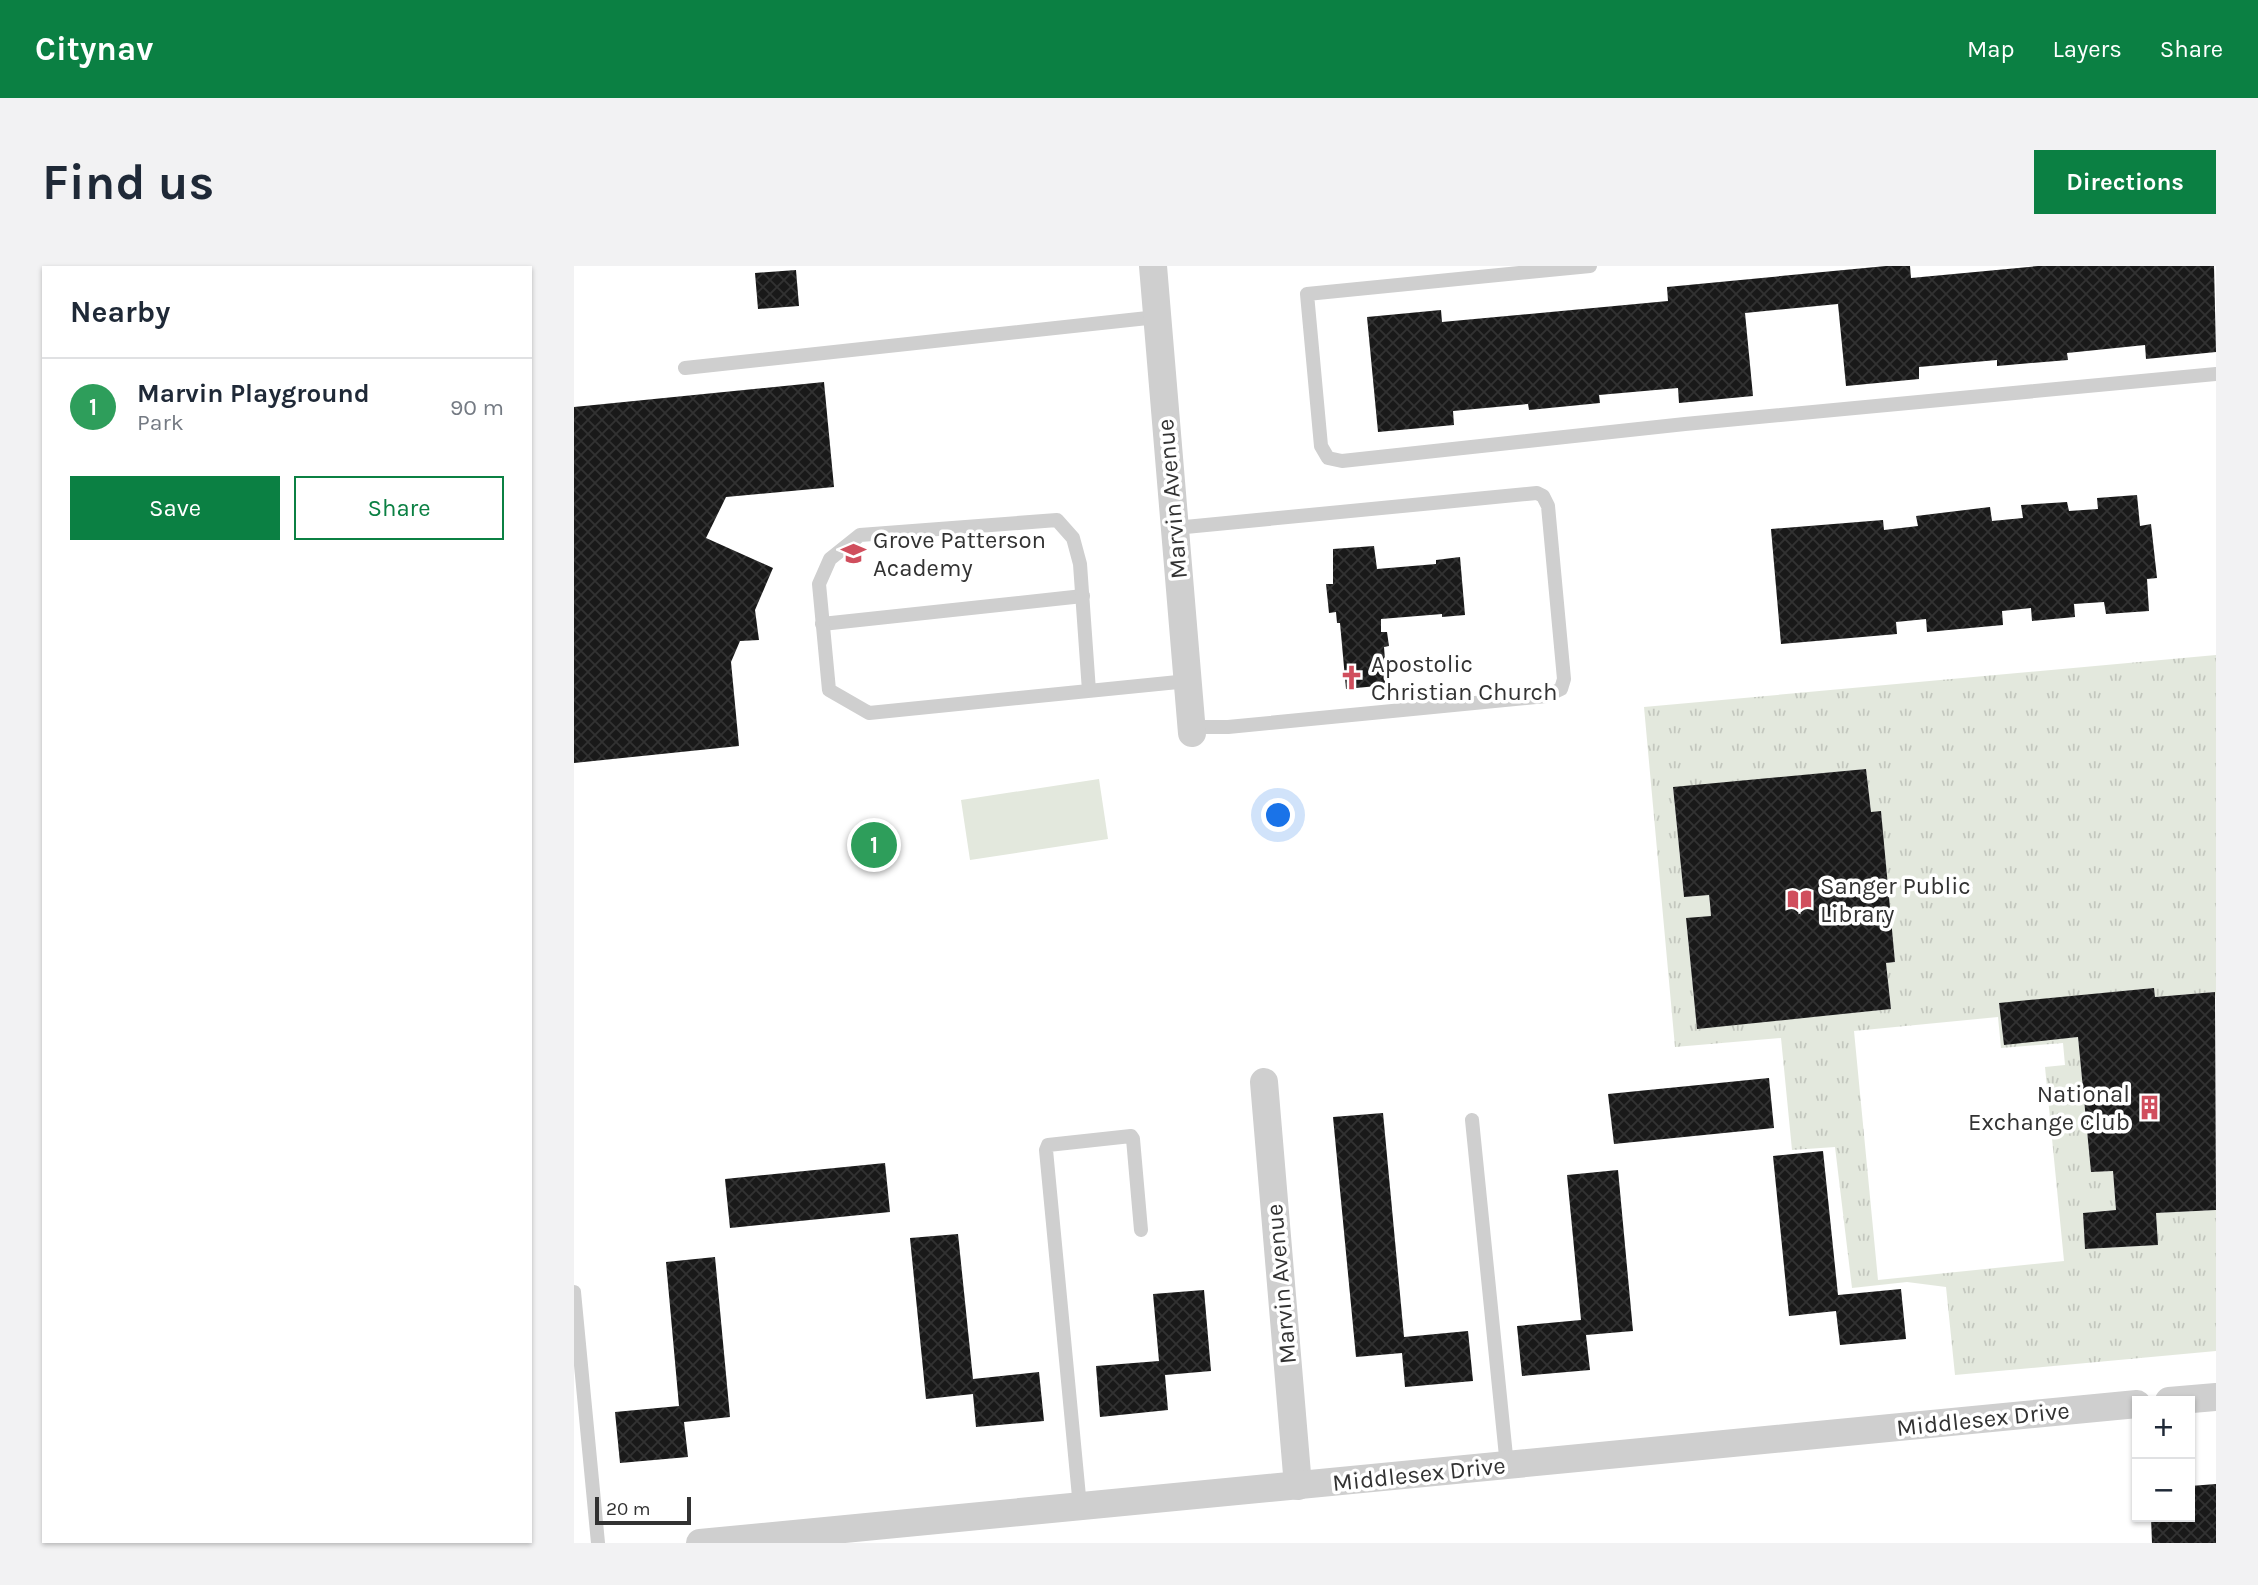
<!DOCTYPE html>
<html lang="en">
<head>
<meta charset="utf-8">
<style>
	:root { --surface:#fff; --page:#f2f2f3; --text:#1f2937; --muted:#747a83; --line:#e0e1e3; --accent:#0b8043 }
	body { margin:0; font-family:Karla,sans-serif; background:var(--page); color:var(--text) }
	.controls { position:absolute; right:21px; bottom:21px; display:grid; overflow:hidden; border-radius:0px; box-shadow:0 2px 5px #0004 }
	.controls button { width:63px; height:63px; display:grid; place-items:center; padding:0; border:0; border-bottom:2px solid var(--line); background:var(--surface); color:var(--text); font:35px sans-serif }
	.scale { position:absolute; left:21px; bottom:18px; width:96px; box-sizing:border-box; padding-left:7px; border:4px solid #323232; border-top:0; font-size:19px; line-height:24px; white-space:nowrap; color:#323232; -webkit-text-stroke:5px #fff; paint-order:stroke }
	.you { position:absolute; left:705px; top:550px; width:24px; height:24px; margin:-18px; border:5px solid #fff; border-radius:50%; background:#1a73e8; box-shadow:0 0 0 10px #1a73e833 }
	.badge { display:grid; place-items:center; width:46px; height:46px; border-radius:50%; background:var(--accent); color:#fff; font-size:23px; font-weight:700 }
	.pin { position:absolute; translate:-50% -50%; border:4px solid #fff; box-shadow:0 2px 7px #0006 }
	.list { margin:0; padding:0; list-style:none }
	h2 { display:flex; justify-content:space-between; align-items:center; height:91px; margin:0; padding:0 28px; font-size:30px }
	h2 small { font-size:23px; font-weight:400; color:var(--muted) }
	.list li { display:grid; grid-template-columns:46px 1fr auto; gap:21px; align-items:center; box-sizing:border-box; height:98px; padding:0 28px; border-top:2px solid var(--line) }
	.list b { display:block; font-size:26px; white-space:nowrap }
	.list p { margin:0; font-size:23px; white-space:nowrap; color:var(--muted) }
	.list em { font-size:23px; font-style:normal; color:var(--muted) }
	.actions { display:flex; gap:14px; padding:21px 28px }
	.actions a { flex:1; padding:16px 0; border:2px solid var(--accent); border-radius:0px; text-align:center; font-size:24px; color:var(--accent) }
	.actions .main { background:var(--accent); color:#fff }
	.map { position:relative; flex:none; width:1642px; height:1277px; overflow:hidden; border-radius:0px }
	header { display:flex; align-items:center; gap:42px; box-sizing:border-box; height:98px; padding:0 35px; background:var(--accent); color:#fff }
	header strong { font-size:33px }
	nav { display:flex; gap:38px; margin-inline-start:auto; font-size:24px }
	.intro { display:flex; align-items:center; justify-content:space-between; box-sizing:border-box; height:168px; padding:0 42px }
	h1 { margin:0; font-size:49px }
	.button { padding:18px 32px; border-radius:0px; background:var(--accent); color:#fff; font-size:24px; font-weight:700 }
	main { display:flex; gap:42px; padding:0 42px }
	aside { flex:1; background:var(--surface); border-radius:0px; box-shadow:0 2px 5px #0004 }
	.map>svg:first-child { display:block }
	.grass { fill:url(#grass-tufts); fill-rule:evenodd }
	.green { fill:#e3e8dd }
	.building { fill:url(#building-cross-hatch) }
	.lines { fill:none; stroke-linecap:round; stroke-linejoin:round }
	.service { stroke:#cfcfcf; stroke-width:14 }
	.minor { stroke:#cfcfcf; stroke-width:28 }
	.labels { text-anchor:middle; dominant-baseline:central; stroke-width:7; stroke-linejoin:round; paint-order:stroke }
	.street-label { font-size:24px; fill:#323232; stroke:#fff }
	.poi-label { font-size:24px; fill:#323232; stroke:#fff; text-anchor:start }
</style>
</head>
<body>
<header>
<strong>Citynav</strong>
<nav><a>Map</a><a>Layers</a><a>Share</a></nav>
</header>
<div class="intro"><h1>Find us</h1><a class="button">Directions</a></div>
<main>
<aside>
<h2>Nearby<small></small></h2>
<ul class="list">
<li><span class="badge" style="background:#2e9e5b">1</span><div><b>Marvin Playground</b><p>Park</p></div><em>90 m</em></li>
</ul>
<div class="actions"><a class="main">Save</a><a>Share</a></div>
</aside>
<div class="map">
<svg width="1642" height="1277" viewBox="0 0 1642 1277">
	<defs>
		<pattern id="grass-tufts" width="24" height="20" patternUnits="userSpaceOnUse" patternTransform="scale(1.75)"><rect width="24" height="20" fill="#e3e8dd"/><path d="M3 7l-1-3M5 7V3M7 7l1-3M15 17l-1-3M17 17v-4M19 17l1-3" fill="none" stroke="#c3c7be"/></pattern>
		<pattern id="building-cross-hatch" width="8" height="8" patternUnits="userSpaceOnUse" patternTransform="scale(1.75)"><rect width="8" height="8" fill="#191919"/><path d="M0 0l8 8M0 8l8-8" fill="none" stroke="#323232"/></pattern>
	</defs>
	<rect width="100%" height="100%" fill="#fff"/>
	<path class="grass" d="M1642 389V734L1641 726 1581 731 1580 722 1425 738 1430 778 1504 771 1517 906 1539 905 1542 944 1509 947 1511 983 1584 979 1582 947 1642 944V1085L1381 1109 1372 1021 1333 1016 1278 1022 1261 881 1218 884 1207 772 1101 781 1070 441ZM1292 503 1297 546H1307L1321 696 1312 697 1317 743 1123 762 1112 653 1137 650 1135 629 1110 631 1099 522ZM1424 751 1427 782 1489 777 1491 799 1471 801 1490 995 1304 1014 1280 765Z"/>
	<path class="green" d="M525 513 534 573 396 594 387 534Z"/>
	<g class="building">
		<path d="M1312 0H1336L1337 12 1464 0H1640L1642 86 1572 93 1571 79 1493 87 1494 94 1423 100V94L1345 101V113L1272 120 1264 38 1171 47 1179 130 1105 137 1104 122 1025 129 1026 137 955 144 954 138 879 145 880 159 804 166 793 51 867 44 868 56 1094 35 1093 21Z"/>
		<path d="M222 4 225 40 184 43 181 7Z"/>
		<path d="M250 116 260 221 152 231 132 272 199 302 181 344 185 374 166 375 157 396 165 480 0 497V141Z"/>
		<path d="M1563 229 1566 260 1577 258 1583 312 1573 313 1575 345 1532 348 1530 336 1500 338 1501 351 1458 355 1457 342 1428 345 1429 359 1353 366 1352 353 1322 356 1323 368 1207 378 1197 263 1309 254 1310 264 1344 260 1342 250 1416 241 1418 255 1449 252 1447 239 1493 236 1495 245 1524 243 1523 232Z"/>
		<path d="M800 280 803 303 862 298V294L886 291 891 349 868 351V348L807 353V366H813L815 380 810 381 813 419 772 423 766 357H763L762 346 755 347 752 318H759V283Z"/>
		<path d="M1292 503 1297 546 1307 545 1321 696 1312 697 1317 743 1123 763 1112 652 1137 650 1136 638 1135 629 1110 631 1099 521Z"/>
		<path d="M1580 722 1581 731 1641 726 1642 944 1582 947 1584 979 1511 983 1509 947 1542 944 1539 905 1517 906 1504 771 1430 779 1425 737Z"/>
		<path d="M1195 812 1200 862 1040 878 1034 828Z"/>
		<path d="M809 847 830 1071 894 1065 899 1115 831 1121 828 1087 782 1091 759 851Z"/>
		<path d="M1249 885 1264 1029 1327 1023 1332 1073 1266 1079 1262 1045 1215 1050 1199 890Z"/>
		<path d="M311 897 316 946 156 962 151 913Z"/>
		<path d="M1044 904 1059 1065 1012 1069 1016 1104 948 1110 943 1060 1007 1054 993 909Z"/>
		<path d="M384 968 399 1113 465 1106 470 1155 402 1161 399 1128 352 1133 336 972Z"/>
		<path d="M141 991 156 1151 110 1156 114 1191 46 1197 41 1146 105 1140 92 996Z"/>
		<path d="M630 1024 637 1105 591 1109 594 1144 526 1151 522 1100 585 1095 579 1028Z"/>
		<path d="M1642 1218V1277H1578L1577 1251H1616V1220Z"/>
	</g>
	<g class="lines">
		<g class="service">
			<path d="M1016 0 733 28 747 180 754 192 768 195 1111 158 1642 108"/>
			<path d="M111 102 583 51"/>
			<path d="M601 262 963 227 969 230 974 240 990 413 987 423 972 430 654 461H617"/>
			<path d="M248 358 509 330"/>
			<path d="M515 425 506 298 499 272 483 254 286 269 256 293 245 318 255 424 295 447 614 415"/>
			<path d="M898 854 933 1200"/>
			<path d="M0 1026 24 1277"/>
			<path d="M506 1241 472 884 474 879 557 870 559 873 567 964"/>
		</g>
		<g class="minor">
			<path d="M579 0 618 467"/>
			<path d="M690 816 724 1220"/>
			<path d="M1595 1135 1642 1131"/>
			<path d="M126 1277 1563 1138"/>
		</g>
	</g>
	<defs>
		<symbol id="school-bare" viewBox="-9 -9 18 18"><path d="M0-5L7-2L0 1L-7-2ZM-4 1L0 2.5L4 1V4Q0 6-4 4Z" fill="#d04e5d" stroke="#fff" stroke-width="2.5" paint-order="stroke"/></symbol>
		<symbol id="church-bare" viewBox="-9 -9 18 18"><path d="M-1.2-6h2.4v3.5h3.3v2.4h-3.3V6h-2.4V-.1h-3.3v-2.4h3.3Z" fill="#d04e5d" stroke="#fff" stroke-width="2.5" paint-order="stroke"/></symbol>
		<symbol id="library-bare" viewBox="-9 -9 18 18"><path d="M-6-4Q-3-5.5-.7-3.5V5Q-3 3-6 4ZM6-4Q3-5.5 .7-3.5V5Q3 3 6 4Z" fill="#d04e5d" stroke="#fff" stroke-width="2.5" paint-order="stroke"/></symbol>
		<symbol id="building-bare" viewBox="-9 -9 18 18"><path d="M-4-6H4V6H1V3H-1V6H-4ZM-2.5-4.3h1.7v1.8h-1.7ZM.8-4.3h1.7v1.8H.8ZM-2.5-1h1.7V.8h-1.7ZM.8-1h1.7V.8H.8Z" fill="#d04e5d" stroke="#fff" stroke-width="2.5" paint-order="stroke"/></symbol>
	</defs>
	<g fill-rule="evenodd">
		<use href="#school-bare" x="262" y="270" width="35" height="35"/>
		<use href="#church-bare" x="760" y="394" width="35" height="35"/>
		<use href="#library-bare" x="1208" y="616" width="35" height="35"/>
		<use href="#building-bare" x="1558" y="824" width="35" height="35"/>
	</g>
	<g class="labels">
		<g class="street-label">
			<text transform="translate(598 233) rotate(-95)">Marvin Avenue</text>
			<text transform="translate(707 1018) rotate(-95)">Marvin Avenue</text>
			<text transform="translate(1409 1153) rotate(-6)">Middlesex Drive</text>
			<text transform="translate(845 1208) rotate(-6)">Middlesex Drive</text>
		</g>
		<g class="poi-label">
			<text x="299" y="274">Grove Patterson<tspan x="299" dy="28">Academy</tspan></text>
			<text x="797" y="398">Apostolic<tspan x="797" dy="28">Christian Church</tspan></text>
			<text x="1246" y="620">Sanger Public<tspan x="1246" dy="28">Library</tspan></text>
			<text x="1556" y="828" text-anchor="end">National<tspan x="1556" dy="28">Exchange Club</tspan></text>
		</g>
	</g>
</svg>
<div class="controls">
<button>+</button>
<button>−</button>
</div>
<div class="scale">20 m</div>
<div class="you"></div>
<div class="pin badge" style="left:300px;top:579px;background:#2e9e5b">1</div>
</div>
</main>
</body>
</html>
